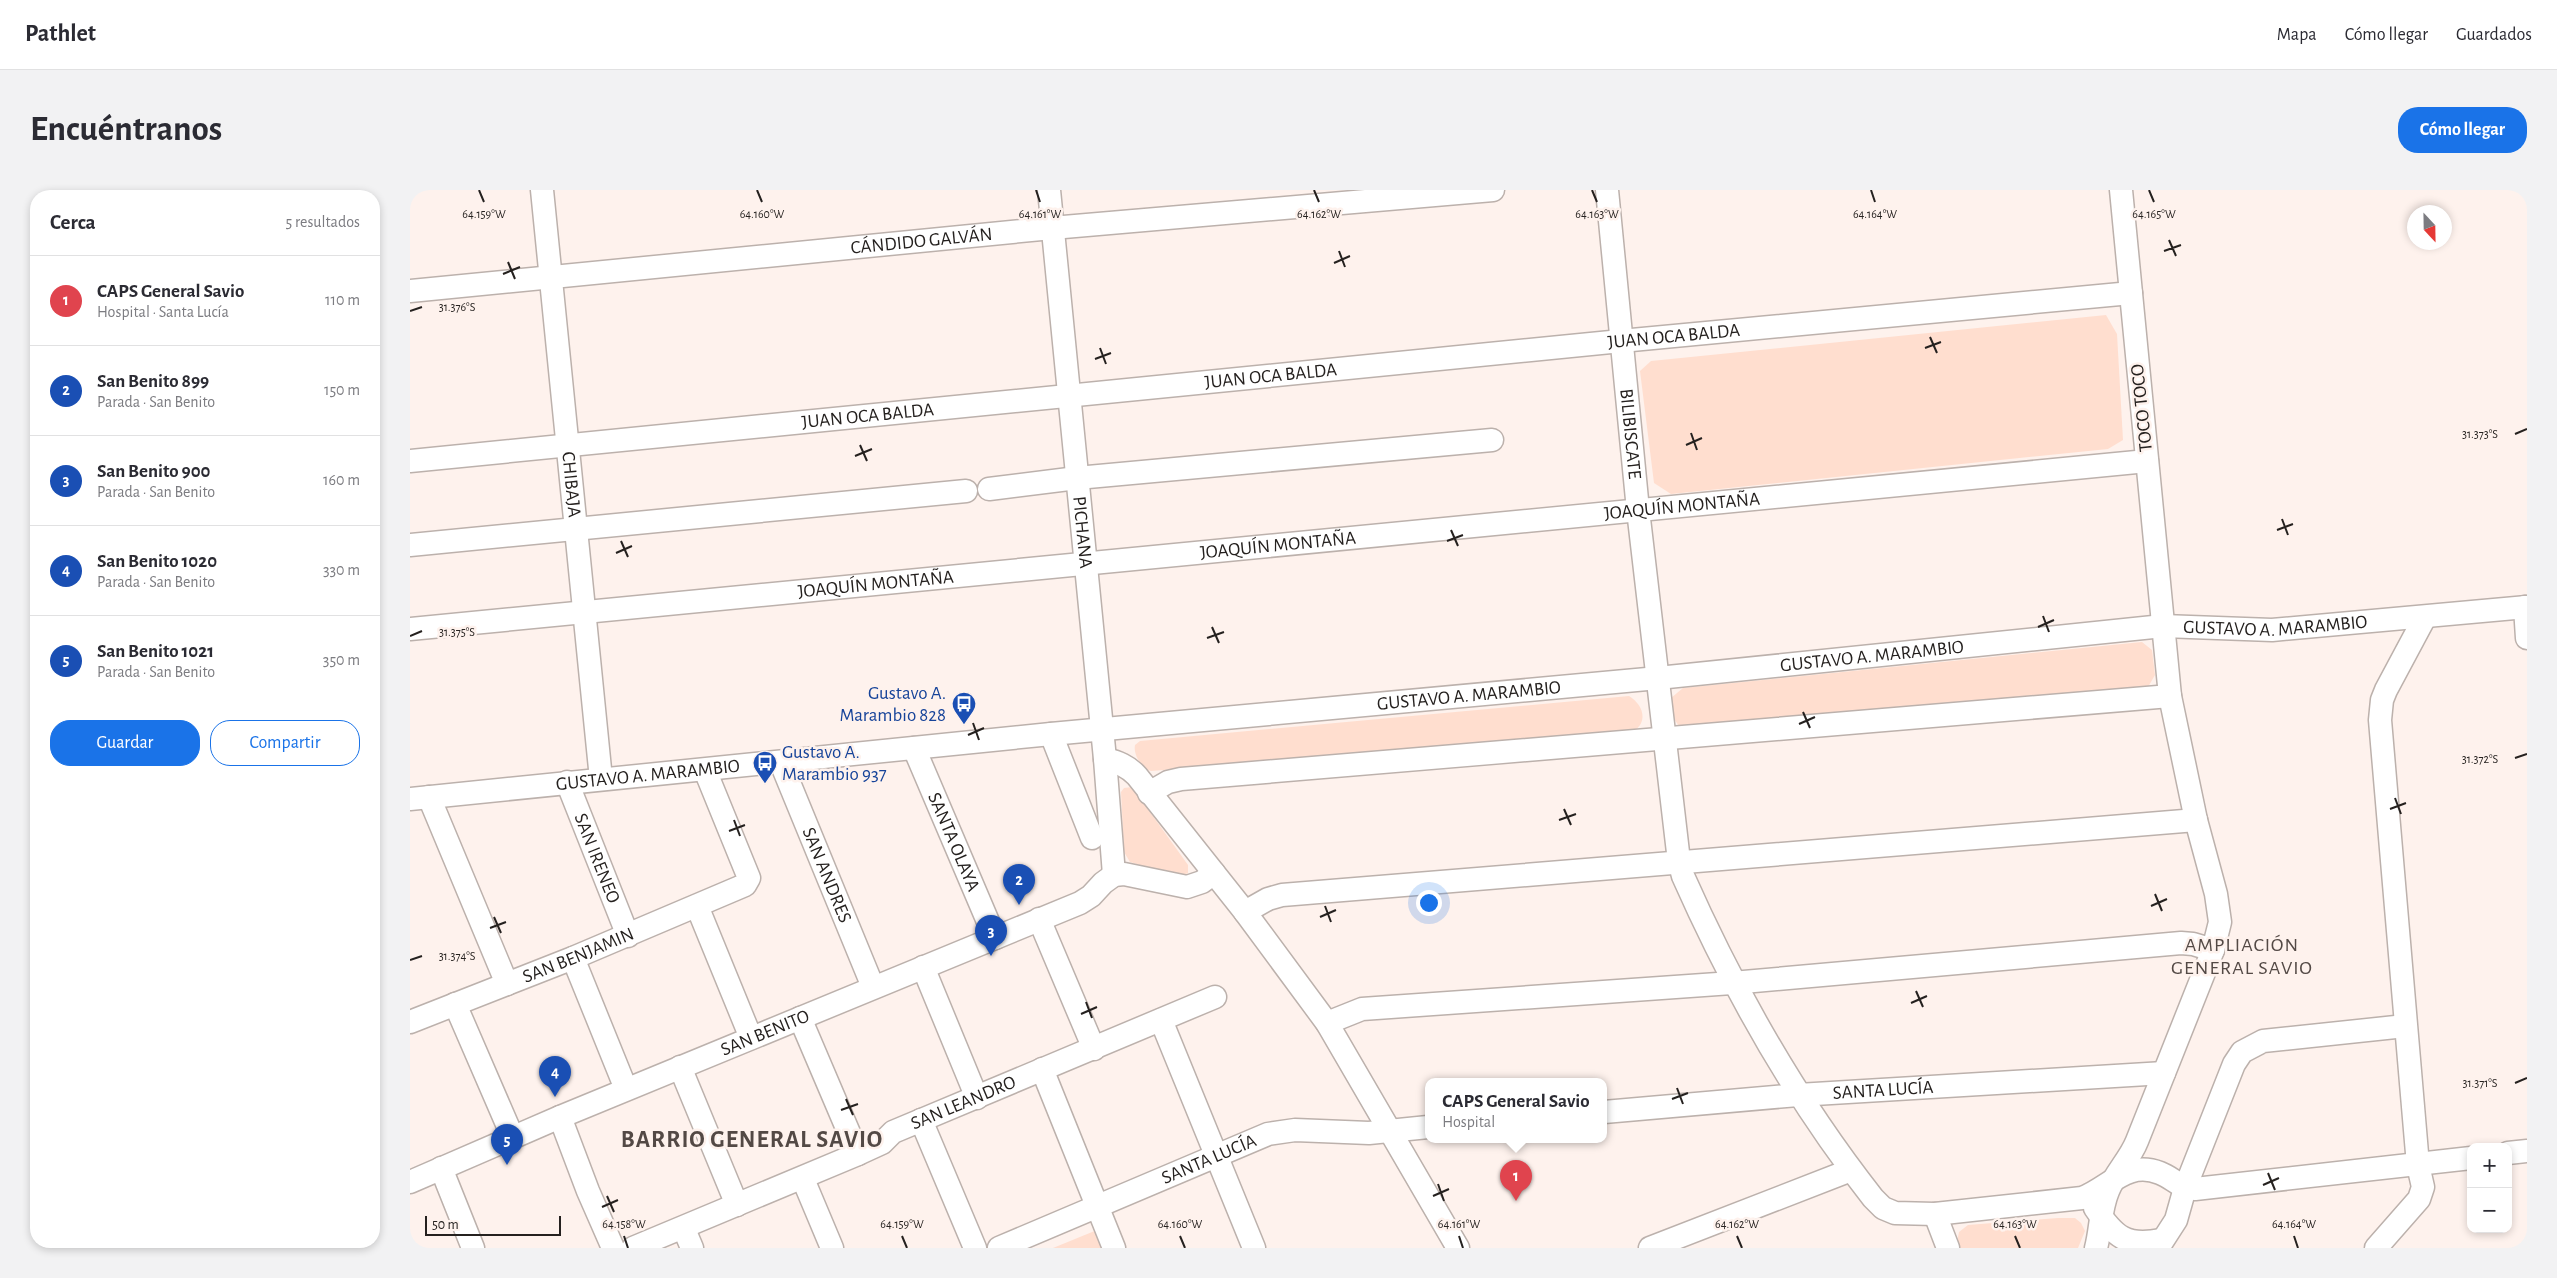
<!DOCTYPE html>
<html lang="es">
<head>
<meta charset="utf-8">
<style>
	:root { --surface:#fff; --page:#f2f2f3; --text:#2b2b33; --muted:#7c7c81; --line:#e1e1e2; --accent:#1a73e8 }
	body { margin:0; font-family:"Alegreya Sans",sans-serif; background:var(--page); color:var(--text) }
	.controls { position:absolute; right:15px; bottom:15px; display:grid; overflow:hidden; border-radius:10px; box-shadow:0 2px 8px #0003 }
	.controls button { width:45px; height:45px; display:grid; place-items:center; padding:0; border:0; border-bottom:1px solid var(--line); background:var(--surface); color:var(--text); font:25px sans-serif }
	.compass { position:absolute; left:1997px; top:15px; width:45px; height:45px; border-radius:50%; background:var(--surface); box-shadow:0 2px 8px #0003; rotate:158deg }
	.scale { position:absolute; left:15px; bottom:12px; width:136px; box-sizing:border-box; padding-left:5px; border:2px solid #25211f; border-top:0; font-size:14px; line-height:18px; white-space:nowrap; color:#25211f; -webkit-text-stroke:4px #fef2ed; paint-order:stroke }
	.you { position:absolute; left:1018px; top:712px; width:18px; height:18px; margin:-12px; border:4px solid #fff; border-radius:50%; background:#1a73e8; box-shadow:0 0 0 8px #1a73e833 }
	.badge { display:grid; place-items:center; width:32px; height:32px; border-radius:50%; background:var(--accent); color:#fff; font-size:16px; font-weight:700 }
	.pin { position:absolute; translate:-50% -41px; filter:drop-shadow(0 1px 2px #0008) }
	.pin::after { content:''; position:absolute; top:26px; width:18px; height:15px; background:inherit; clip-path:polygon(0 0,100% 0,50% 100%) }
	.popup { position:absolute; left:1015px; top:888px; width:182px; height:65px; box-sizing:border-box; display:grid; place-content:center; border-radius:10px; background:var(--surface); filter:drop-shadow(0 1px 4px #0005); font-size:16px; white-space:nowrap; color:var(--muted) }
	.popup b { font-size:19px; color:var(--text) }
	.popup::after { content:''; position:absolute; left:50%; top:100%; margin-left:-10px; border:10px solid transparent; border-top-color:var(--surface) }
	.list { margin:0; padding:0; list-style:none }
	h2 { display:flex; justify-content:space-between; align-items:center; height:65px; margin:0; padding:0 20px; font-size:21px }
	h2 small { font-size:16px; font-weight:400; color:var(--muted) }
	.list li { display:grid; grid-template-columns:32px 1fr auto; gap:15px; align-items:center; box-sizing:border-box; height:90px; padding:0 20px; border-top:1px solid var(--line) }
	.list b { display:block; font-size:19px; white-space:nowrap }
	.list p { margin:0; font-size:16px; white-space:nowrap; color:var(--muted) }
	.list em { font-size:16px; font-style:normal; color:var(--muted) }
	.actions { display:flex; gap:10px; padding:15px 20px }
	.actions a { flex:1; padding:11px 0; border:1px solid var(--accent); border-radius:20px; text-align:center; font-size:18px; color:var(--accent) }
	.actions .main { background:var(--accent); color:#fff }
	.map { position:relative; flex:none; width:2117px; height:1058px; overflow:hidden; border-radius:20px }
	header { display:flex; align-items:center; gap:30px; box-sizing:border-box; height:70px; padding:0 25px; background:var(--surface); border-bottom:1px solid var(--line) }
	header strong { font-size:24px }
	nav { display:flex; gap:28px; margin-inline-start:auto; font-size:18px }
	.intro { display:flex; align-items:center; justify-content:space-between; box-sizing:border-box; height:120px; padding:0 30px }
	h1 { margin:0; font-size:35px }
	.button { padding:12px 22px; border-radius:20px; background:var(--accent); color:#fff; font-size:18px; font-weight:700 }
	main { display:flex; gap:30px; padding:0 30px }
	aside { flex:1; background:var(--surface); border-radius:20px; box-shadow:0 2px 8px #0003 }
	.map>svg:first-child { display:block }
	.green { fill:#ffdecf }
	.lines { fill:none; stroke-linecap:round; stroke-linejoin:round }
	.minor-casing { stroke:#bcb1ac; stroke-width:25 }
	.minor { stroke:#fff; stroke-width:22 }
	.ticks { fill:none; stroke:#25211f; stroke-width:2 }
	.labels { text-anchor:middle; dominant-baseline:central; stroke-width:5; stroke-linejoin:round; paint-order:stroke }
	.street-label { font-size:19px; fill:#25211f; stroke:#fef2ed }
	.transit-label { font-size:19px; fill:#164399; stroke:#fef2ed; text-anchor:end }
	.neighbourhood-label { font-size:20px; letter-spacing:1px; fill:#534945; stroke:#fef2ed }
	.district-label { font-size:24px; font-weight:bold; letter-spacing:1px; fill:#534945; stroke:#fef2ed }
	.ticks-label { font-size:12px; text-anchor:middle; fill:#25211f; stroke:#fef2ed; stroke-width:5; stroke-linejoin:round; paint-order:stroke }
</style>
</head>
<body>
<header>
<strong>Pathlet</strong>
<nav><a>Mapa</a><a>Cómo llegar</a><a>Guardados</a></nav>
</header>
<div class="intro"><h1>Encuéntranos</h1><a class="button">Cómo llegar</a></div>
<main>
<aside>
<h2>Cerca<small>5 resultados</small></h2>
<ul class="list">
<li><span class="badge" style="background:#e0444e">1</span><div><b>CAPS General Savio</b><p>Hospital · Santa Lucía</p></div><em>110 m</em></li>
<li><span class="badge" style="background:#1a4fb4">2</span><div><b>San Benito 899</b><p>Parada · San Benito</p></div><em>150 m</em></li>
<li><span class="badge" style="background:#1a4fb4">3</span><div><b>San Benito 900</b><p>Parada · San Benito</p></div><em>160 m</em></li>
<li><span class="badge" style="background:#1a4fb4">4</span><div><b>San Benito 1020</b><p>Parada · San Benito</p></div><em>330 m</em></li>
<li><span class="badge" style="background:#1a4fb4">5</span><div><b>San Benito 1021</b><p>Parada · San Benito</p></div><em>350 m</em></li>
</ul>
<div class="actions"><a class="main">Guardar</a><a>Compartir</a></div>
</aside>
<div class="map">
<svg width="2117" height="1058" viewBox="0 0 2117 1058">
	<rect width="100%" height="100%" fill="#fef2ed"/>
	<g class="green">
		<path d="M1696 125 1707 144 1713 250 1698 259 1261 304 1244 293 1230 181 1241 171Z"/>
		<path d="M1732 452 1742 460 1745 485 1738 497 1276 537 1269 536 1264 529 1261 508 1273 498Z"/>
		<path d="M1219 506C1234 515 1239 534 1221 542L741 581C731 578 723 564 725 555L730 551Z"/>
		<path d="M722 597 778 675V683L770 687 720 672 714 662 711 602 714 598Z"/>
		<path d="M1648 1028H1665L1671 1033 1675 1041 1668 1058H1549L1547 1052 1549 1042 1558 1035Z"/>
		<path d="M687 1040 695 1058H643Z"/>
	</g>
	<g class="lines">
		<defs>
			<g id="minor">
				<path id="s1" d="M132 0 191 589"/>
				<path id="s2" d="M639 0 695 569 704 685"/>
				<path id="s3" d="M1197 0 1228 320 1269 671 1273 686C1324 801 1385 909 1463 1008L1473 1018 1485 1023 1525 1024 1672 1008C1700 997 1717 970 1750 983 1763 988 1770 998 1785 999L2061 968"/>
				<path id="s4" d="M0 101 642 38 1083 0"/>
				<path id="s5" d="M0 271 1211 151 1721 103"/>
				<path d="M579 299 667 288 1082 250"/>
				<path d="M0 355 556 301"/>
				<path d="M2115 417 2117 448"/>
				<path id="s6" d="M0 439 1737 271"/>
				<path d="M641 544 682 648"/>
				<path id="s7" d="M504 558 585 748"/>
				<path d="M695 569C708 572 718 576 727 586L835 722 917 833 1048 1058"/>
				<path id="s8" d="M371 573 463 797"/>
				<path id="s9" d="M157 592 218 746"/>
				<path d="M739 603 758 592 771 589 1760 506"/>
				<path d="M19 607 97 794"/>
				<path id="s10" d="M0 609 641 544 1248 488 1753 436 1862 440 2117 417"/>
				<path d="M287 716 341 848"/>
				<path d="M835 722 858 709 872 705 1786 630"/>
				<path d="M629 729 684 859"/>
				<path d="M163 768 216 899"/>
				<path d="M513 777 567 908"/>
				<path d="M45 814 103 948"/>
				<path d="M390 828 448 964"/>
				<path d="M751 830 844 1058"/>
				<path id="s11" d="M0 832 163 768 335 695 339 688 295 580"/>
				<path d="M917 833 952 819 1322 793 1771 753 1783 754 1803 760"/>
				<path d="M270 877 327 1015"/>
				<path d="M632 879 704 1058"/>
				<path id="s12" d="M1194 922 1388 905 1754 883"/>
				<path d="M150 927 178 1001 203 1058"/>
				<path d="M511 930 565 1058"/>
				<path d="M2098 963 2117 961"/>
				<path d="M31 978 63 1058"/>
				<path d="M393 989 422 1058"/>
				<path id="s13" d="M0 992 150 927 670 713 681 706 693 693 704 685 714 684 777 697 792 692 804 683"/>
				<path d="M1685 1018C1705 1047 1716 1057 1751 1050"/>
				<path d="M1525 1024 1538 1058"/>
				<path d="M274 1039 282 1058"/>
				<path id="s14" d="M223 1058 448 964 472 953 483 942 805 807"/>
				<path id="s15" d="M589 1058 858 944 885 940 959 943 1018 937"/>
				<path d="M1240 1058 1441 980"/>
				<path d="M1686 1058C1691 1039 1690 1020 1698 1001 1705 983 1720 969 1727 951L1803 760 1810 732 1806 704 1786 630 1760 506 1711 0"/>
				<path d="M1748 1058 1766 1030 1775 998 1824 874 1832 862 1853 851 1995 836"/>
				<path d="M1966 1058 2009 1009 2013 997 2008 975 1970 530 1972 510 1976 500 2015 427"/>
			</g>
		</defs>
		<use href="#minor" class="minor-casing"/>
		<use href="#minor" class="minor"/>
	</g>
	<path class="ticks" d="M69 0 74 12M347 0 352 12M626 0 630 12M904 0 909 12M1182 0 1187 12M1461 0 1465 12M1739 0 1744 12M1759 50 1766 66M929 61 935 77M1754 61 1771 55M98 72 105 89M924 73 940 66M93 84 110 77M0 121 12 117M1520 147 1527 163M690 158 696 174M1515 158 1531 152M685 169 701 163M1281 243 1287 260M2105 244 2117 239M450 255 457 271M1276 255 1292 248M445 266 462 259M1872 329 1878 345M1041 340 1048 356M1867 340 1883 334M211 351 218 367M1037 351 1053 345M206 363 222 356M1633 426 1639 442M802 437 809 453M1628 437 1644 430M0 446 12 441M797 448 814 442M1393 522 1400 538M563 533 569 550M1389 534 1405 527M558 545 574 538M2105 568 2117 564M1985 608 1991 624M1154 619 1161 635M1980 619 1996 613M324 630 330 646M1149 630 1166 624M319 641 335 635M1745 704 1752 721M915 716 921 732M1741 716 1757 709M84 727 91 743M910 727 926 720M80 738 96 732M0 770 12 766M1506 801 1513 817M676 812 682 828M1501 813 1517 806M671 824 687 817M2105 893 2117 888M1267 898 1273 914M436 909 443 925M1262 909 1278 903M431 920 448 914M1858 983 1865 1000M1028 994 1034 1011M1853 995 1869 988M197 1006 204 1022M1023 1006 1039 999M192 1017 208 1010M214 1046 218 1058M492 1046 497 1058M770 1046 775 1058M1049 1046 1053 1058M1327 1046 1332 1058M1605 1046 1610 1058M1884 1046 1888 1058"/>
	<defs>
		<symbol id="bus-pin" viewBox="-11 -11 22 30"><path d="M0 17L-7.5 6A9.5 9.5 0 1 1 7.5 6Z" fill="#1a4fb4" stroke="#fef2ed"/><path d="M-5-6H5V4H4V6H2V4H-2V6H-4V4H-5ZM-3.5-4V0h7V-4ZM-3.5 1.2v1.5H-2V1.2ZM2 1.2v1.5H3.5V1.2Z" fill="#fff"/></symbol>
	</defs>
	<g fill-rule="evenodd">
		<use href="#bus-pin" x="540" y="500" width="28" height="38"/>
		<use href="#bus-pin" x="341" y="559" width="28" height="38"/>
	</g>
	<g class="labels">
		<g class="street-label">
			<text stroke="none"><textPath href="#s4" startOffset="514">CÁNDIDO GALVÁN</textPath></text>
			<text stroke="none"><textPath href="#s5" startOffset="1270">JUAN OCA BALDA</textPath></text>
			<text stroke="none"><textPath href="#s5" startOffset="865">JUAN OCA BALDA</textPath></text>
			<text transform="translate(1732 218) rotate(-96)">TOCO TOCO</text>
			<text stroke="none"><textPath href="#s5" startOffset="460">JUAN OCA BALDA</textPath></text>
			<text stroke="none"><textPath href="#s3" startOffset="245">BILIBISCATE</textPath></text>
			<text stroke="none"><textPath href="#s1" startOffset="296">CHIBAJA</textPath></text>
			<text stroke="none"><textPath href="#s6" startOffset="1278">JOAQUÍN MONTAÑA</textPath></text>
			<text stroke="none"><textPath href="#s2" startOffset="344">PICHANA</textPath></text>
			<text stroke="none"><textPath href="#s6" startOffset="872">JOAQUÍN MONTAÑA</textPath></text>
			<text stroke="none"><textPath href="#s6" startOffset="468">JOAQUÍN MONTAÑA</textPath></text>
			<text stroke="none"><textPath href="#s10" startOffset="1874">GUSTAVO A. MARAMBIO</textPath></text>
			<text stroke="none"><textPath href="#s10" startOffset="1469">GUSTAVO A. MARAMBIO</textPath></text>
			<text stroke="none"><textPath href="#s10" startOffset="1064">GUSTAVO A. MARAMBIO</textPath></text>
			<text stroke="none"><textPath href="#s10" startOffset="239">GUSTAVO A. MARAMBIO</textPath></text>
			<text stroke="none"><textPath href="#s7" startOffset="102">SANTA OLAYA</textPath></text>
			<text stroke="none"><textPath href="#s9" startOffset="82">SAN IRENEO</textPath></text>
			<text stroke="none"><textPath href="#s8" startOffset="121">SAN ANDRES</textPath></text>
			<text stroke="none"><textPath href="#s11" startOffset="181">SAN BENJAMIN</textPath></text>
			<text stroke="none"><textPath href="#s13" startOffset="385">SAN BENITO</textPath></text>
			<text stroke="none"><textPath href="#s12" startOffset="280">SANTA LUCÍA</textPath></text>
			<text stroke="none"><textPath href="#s14" startOffset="362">SAN LEANDRO</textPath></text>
			<text stroke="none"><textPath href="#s15" startOffset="228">SANTA LUCÍA</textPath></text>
		</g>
		<g class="transit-label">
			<text x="536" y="503">Gustavo A.<tspan x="536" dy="22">Marambio 828</tspan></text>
			<text x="372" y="562" text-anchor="start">Gustavo A.<tspan x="372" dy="22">Marambio 937</tspan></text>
		</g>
		<g class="neighbourhood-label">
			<text x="1832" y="755">AMPLIACIÓN<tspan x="1832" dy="23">GENERAL SAVIO</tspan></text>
		</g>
		<g class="district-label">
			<text x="342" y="950">BARRIO GENERAL SAVIO</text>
		</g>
	</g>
	<g class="ticks-label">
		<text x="630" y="28">64.161°W</text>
		<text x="1187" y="28">64.163°W</text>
		<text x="1744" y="28">64.165°W</text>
		<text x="74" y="28">64.159°W</text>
		<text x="352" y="28">64.160°W</text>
		<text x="909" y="28">64.162°W</text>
		<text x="1465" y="28">64.164°W</text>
		<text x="47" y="121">31.376°S</text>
		<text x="2070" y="248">31.373°S</text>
		<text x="47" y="446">31.375°S</text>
		<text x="2070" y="573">31.372°S</text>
		<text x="47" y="770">31.374°S</text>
		<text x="2070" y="897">31.371°S</text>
		<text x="214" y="1038">64.158°W</text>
		<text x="492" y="1038">64.159°W</text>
		<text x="770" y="1038">64.160°W</text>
		<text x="1049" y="1038">64.161°W</text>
		<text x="1327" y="1038">64.162°W</text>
		<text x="1605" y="1038">64.163°W</text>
		<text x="1884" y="1038">64.164°W</text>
	</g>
</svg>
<div class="controls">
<button>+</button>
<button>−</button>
</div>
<svg class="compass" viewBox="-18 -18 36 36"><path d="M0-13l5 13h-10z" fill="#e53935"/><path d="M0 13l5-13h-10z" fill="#7c7c81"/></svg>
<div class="scale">50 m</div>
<div class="you"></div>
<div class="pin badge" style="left:1106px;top:1011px;background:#e0444e">1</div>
<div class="popup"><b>CAPS General Savio</b>Hospital</div>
<div class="pin badge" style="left:609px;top:715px;background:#1a4fb4">2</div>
<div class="pin badge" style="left:581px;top:766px;background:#1a4fb4">3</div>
<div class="pin badge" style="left:145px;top:907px;background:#1a4fb4">4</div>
<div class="pin badge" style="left:97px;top:975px;background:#1a4fb4">5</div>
</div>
</main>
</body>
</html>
